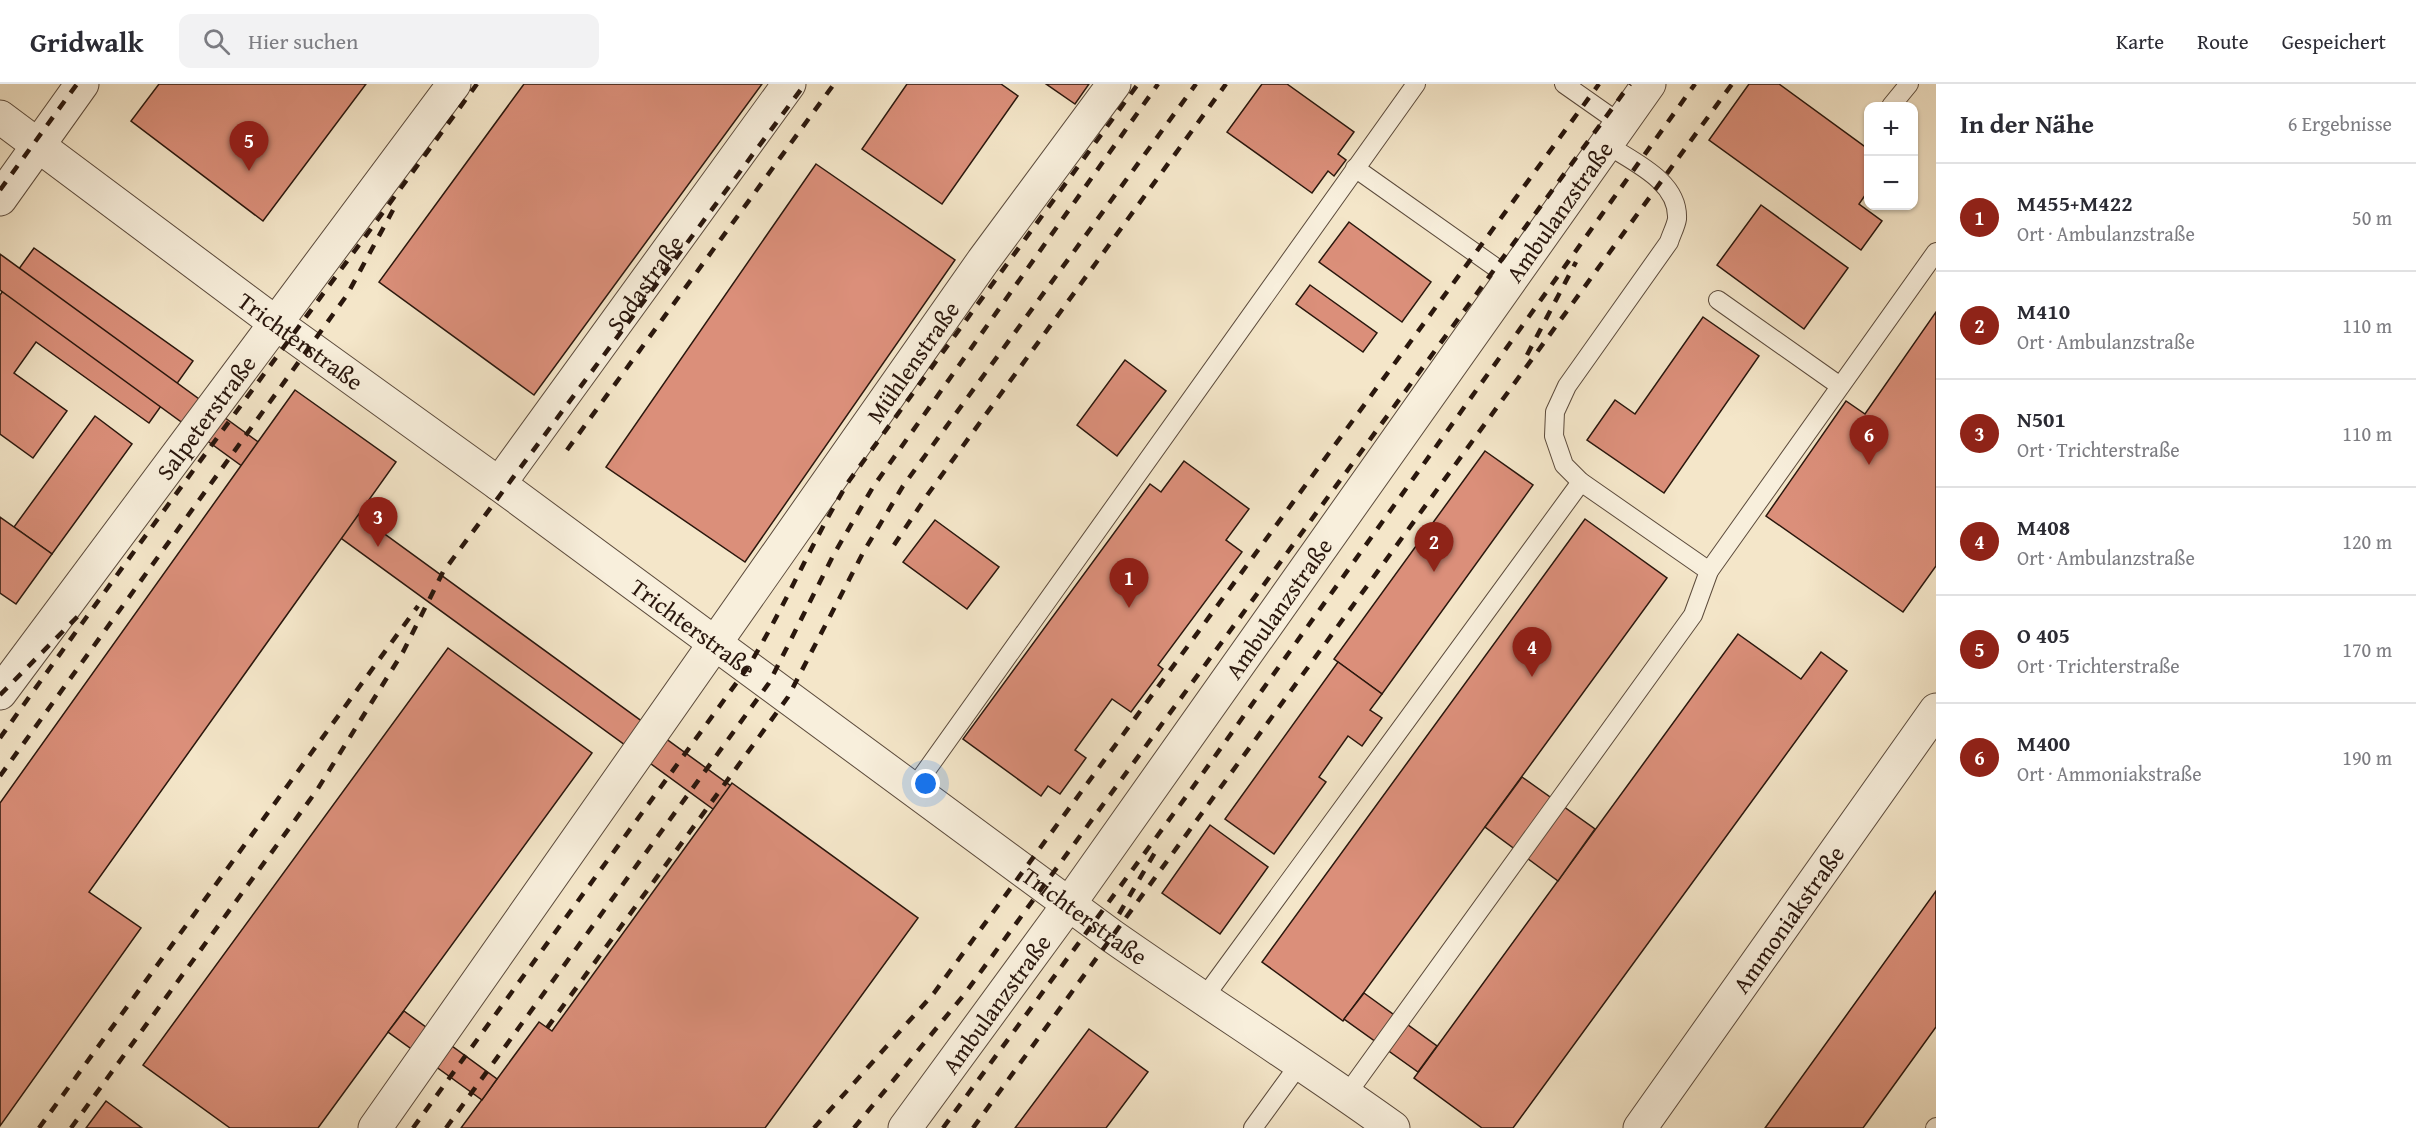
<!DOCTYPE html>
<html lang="de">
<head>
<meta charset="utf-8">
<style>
	:root { --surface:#fff; --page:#f2f2f3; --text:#2b2b33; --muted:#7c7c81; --line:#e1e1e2; --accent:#8f2418 }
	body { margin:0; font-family:"Gentium Book Plus",serif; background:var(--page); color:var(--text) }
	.controls { position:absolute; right:18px; top:18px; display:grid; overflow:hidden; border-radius:12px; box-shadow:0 2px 4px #0004 }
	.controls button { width:54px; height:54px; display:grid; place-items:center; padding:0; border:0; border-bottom:2px solid var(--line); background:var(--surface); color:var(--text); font:30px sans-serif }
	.you { position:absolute; left:926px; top:700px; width:21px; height:21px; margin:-15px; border:4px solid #fff; border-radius:50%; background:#1a73e8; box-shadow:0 0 0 9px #1a73e833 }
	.badge { display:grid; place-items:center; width:39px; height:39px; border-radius:50%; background:var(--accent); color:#fff; font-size:20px; font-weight:700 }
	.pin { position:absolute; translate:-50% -50px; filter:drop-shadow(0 2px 3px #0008) }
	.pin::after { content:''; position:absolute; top:32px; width:21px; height:18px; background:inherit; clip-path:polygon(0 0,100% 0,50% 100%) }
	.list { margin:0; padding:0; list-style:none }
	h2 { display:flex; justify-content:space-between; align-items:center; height:78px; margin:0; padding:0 24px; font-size:26px }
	h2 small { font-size:20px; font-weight:400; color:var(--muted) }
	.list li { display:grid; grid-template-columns:39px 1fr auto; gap:18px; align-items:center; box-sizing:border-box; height:108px; padding:0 24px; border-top:2px solid var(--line) }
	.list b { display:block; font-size:22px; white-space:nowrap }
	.list p { margin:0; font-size:20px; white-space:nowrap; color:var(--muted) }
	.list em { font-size:20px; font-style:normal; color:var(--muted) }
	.icon { flex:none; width:33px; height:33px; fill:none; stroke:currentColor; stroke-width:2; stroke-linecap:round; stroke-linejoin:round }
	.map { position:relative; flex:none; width:1936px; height:1044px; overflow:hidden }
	header { display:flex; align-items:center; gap:36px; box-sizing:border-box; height:84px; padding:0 30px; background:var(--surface); border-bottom:2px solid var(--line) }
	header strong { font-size:28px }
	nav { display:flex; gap:33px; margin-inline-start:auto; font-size:21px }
	.search { width:420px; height:54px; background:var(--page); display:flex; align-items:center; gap:15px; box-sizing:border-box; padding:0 21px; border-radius:12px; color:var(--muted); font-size:22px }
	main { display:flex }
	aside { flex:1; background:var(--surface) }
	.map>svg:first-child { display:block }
	.building { fill:#db8f7a; stroke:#2a170d; stroke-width:1.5 }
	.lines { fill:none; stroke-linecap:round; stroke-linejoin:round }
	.service-casing { stroke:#5c4b3c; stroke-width:20 }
	.minor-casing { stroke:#5c4b3c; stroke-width:35 }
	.service { stroke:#f8efdc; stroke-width:18 }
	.minor { stroke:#f8efdc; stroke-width:33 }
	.rail { stroke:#2a170d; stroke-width:4.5; stroke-dasharray:10 10; stroke-linecap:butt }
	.labels { text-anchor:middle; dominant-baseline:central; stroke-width:6; stroke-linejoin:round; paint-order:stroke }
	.street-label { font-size:24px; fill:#2a170d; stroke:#f8efdc }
</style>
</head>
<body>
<header>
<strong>Gridwalk</strong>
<div class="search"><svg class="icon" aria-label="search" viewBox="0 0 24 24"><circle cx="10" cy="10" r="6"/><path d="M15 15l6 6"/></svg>Hier suchen</div>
<nav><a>Karte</a><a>Route</a><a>Gespeichert</a></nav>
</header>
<main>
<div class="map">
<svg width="1936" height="1044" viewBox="0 0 1936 1044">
	<rect width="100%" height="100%" fill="#f4e6c9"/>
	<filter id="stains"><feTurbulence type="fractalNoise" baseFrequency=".00333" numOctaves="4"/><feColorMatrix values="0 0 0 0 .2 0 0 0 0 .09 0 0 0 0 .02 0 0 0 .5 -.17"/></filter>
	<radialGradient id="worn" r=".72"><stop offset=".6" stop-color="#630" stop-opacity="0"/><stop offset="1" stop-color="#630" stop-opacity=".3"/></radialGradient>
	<g class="building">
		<path d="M159 0H366L263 137 131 37Z"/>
		<path d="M524 0H762L534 311 379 198Z"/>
		<path d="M907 0H1001L1018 12 942 120 862 65Z"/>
		<path d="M1046 0H1089L1075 20Z"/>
		<path d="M1262 0H1287L1354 48 1338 70 1346 76 1334 92 1328 87 1312 109 1227 48Z"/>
		<path d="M1749 0H1779L1868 65V107L1859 120 1882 137 1861 166 1709 56Z"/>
		<path d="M816 80 955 176 745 478 606 383Z"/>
		<path d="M1761 121 1848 184 1804 245 1717 181Z"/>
		<path d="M1349 138 1431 198 1402 238 1319 178Z"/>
		<path d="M34 164 193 277 149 339 36 258 14 289 67 327 33 374 0 350V211Z"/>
		<path d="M0 170 757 721 739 744 0 206Z"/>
		<path d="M1310 201 1377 249 1363 268 1296 220Z"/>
		<path d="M1936 228V482L1903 528 1766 432 1846 317 1865 330Z"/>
		<path d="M1703 233 1759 272 1664 409 1587 356 1615 316 1635 330Z"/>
		<path d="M1125 276 1166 307 1117 372 1077 341Z"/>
		<path d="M295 306 396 378 89 808 141 844 0 1042V719Z"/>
		<path d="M95 332 132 360 52 470 14 443Z"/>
		<path d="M1485 367 1533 401 1382 610 1334 575Z"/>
		<path d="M1184 377 1249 425 1226 456 1242 468 1158 581 1163 585 1131 628 1112 615 1075 666 1086 674 1060 710 1048 702 1041 712 963 655 1150 400 1161 408Z"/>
		<path d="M0 433 52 470 16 520 0 509Z"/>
		<path d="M1585 435 1667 494 1343 937 1262 878Z"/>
		<path d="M935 436 999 483 967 525 903 478Z"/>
		<path d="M1738 550 1801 595 1821 568 1847 587 1513 1044H1482L1414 994Z"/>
		<path d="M448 564 592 669 318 1044H230L143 981Z"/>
		<path d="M1338 578 1382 610 1370 626 1382 634 1362 662 1348 652 1319 693 1326 698 1274 770 1225 735Z"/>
		<path d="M1522 693 1595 745 1558 797 1485 743Z"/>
		<path d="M732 699 918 834 765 1044H461L539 938 552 947Z"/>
		<path d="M1210 741 1268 783 1220 850 1162 809Z"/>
		<path d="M1936 807V943L1863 1044H1765Z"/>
		<path d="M1364 909 1437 962 1418 988 1344 935Z"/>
		<path d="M404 927 497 995 482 1016 388 948Z"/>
		<path d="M1089 945 1148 988 1106 1044H1015Z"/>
		<path d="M106 1017 142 1044H86Z"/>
	</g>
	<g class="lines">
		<defs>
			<g id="service">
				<path d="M1564 0 1621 40"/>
				<path d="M1891 22 1909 0"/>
				<path d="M1606 60C1633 78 1679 97 1677 135 1676 142 1671 151 1669 158L1567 302 1555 328 1554 352 1564 381 1581 398 1709 487"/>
				<path d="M1355 84 1512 195"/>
				<path d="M1718 216 1840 302"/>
				<path d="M913 705 1416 0"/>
				<path d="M1203 915 1581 398"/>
				<path d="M1347 1010 1693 531 1709 487 1936 168"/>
				<path d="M1253 1044 1301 978"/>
				<path d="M1935 1044 1936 1043"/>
			</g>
			<g id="minor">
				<path id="s1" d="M0 33 277 240 499 400 1112 852C1205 917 1301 978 1393 1044"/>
				<path d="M0 115 82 0"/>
				<path id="s2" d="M499 400 789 0"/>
				<path id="s3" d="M0 609 454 0"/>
				<path id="s4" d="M375 1044 983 177 1114 0"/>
				<path id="s5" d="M905 1044 1069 820 1649 0"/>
				<path id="s6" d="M1640 1044 1936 626"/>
			</g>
		</defs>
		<use href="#service" class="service-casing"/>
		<use href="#minor" class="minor-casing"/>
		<use href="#service" class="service"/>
		<use href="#minor" class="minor"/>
		<g class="rail">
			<path d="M0 106 77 0"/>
			<path d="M1527 271 1576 178"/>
			<path d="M567 366 834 0"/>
			<path d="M894 461 928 410 1226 0"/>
			<path d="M0 611 82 528"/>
			<path d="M0 654C156 434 318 218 477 0"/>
			<path d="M0 692 347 211 393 126"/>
			<path d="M1119 830 1157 765"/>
			<path d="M547 944 788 613 864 467 903 402 1196 0"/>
			<path d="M39 1044 418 522"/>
			<path d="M71 1044 317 706 403 568 443 488 805 0"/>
			<path d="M413 1044 748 583C785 523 812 457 849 397L1138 0"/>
			<path d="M446 1044 769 599 834 470 873 403 1158 0"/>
			<path d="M814 1044 934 909 1599 0"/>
			<path d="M854 1044 963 912 1630 0"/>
			<path d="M943 1044 1188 710 1695 0"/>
			<path d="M973 1044 1732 0"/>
		</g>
	</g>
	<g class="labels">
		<g class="street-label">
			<text stroke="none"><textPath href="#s5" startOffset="1126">Ambulanzstraße</textPath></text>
			<text stroke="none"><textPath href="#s2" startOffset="248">Sodastraße</textPath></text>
			<text stroke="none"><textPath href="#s1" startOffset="375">Trichterstraße</textPath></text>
			<text stroke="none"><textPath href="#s4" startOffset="936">Mühlenstraße</textPath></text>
			<text stroke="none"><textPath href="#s3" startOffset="344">Salpeterstraße</textPath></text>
			<text stroke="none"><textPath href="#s5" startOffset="640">Ambulanzstraße</textPath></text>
			<text stroke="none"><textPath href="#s1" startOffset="861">Trichterstraße</textPath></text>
			<text stroke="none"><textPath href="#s1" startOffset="1347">Trichterstraße</textPath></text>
			<text stroke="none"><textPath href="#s6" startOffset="256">Ammoniakstraße</textPath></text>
			<text stroke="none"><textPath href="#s5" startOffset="154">Ambulanzstraße</textPath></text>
		</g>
	</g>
	<rect width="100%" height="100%" filter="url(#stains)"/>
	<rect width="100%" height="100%" fill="url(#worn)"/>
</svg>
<div class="controls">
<button>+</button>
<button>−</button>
</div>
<div class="you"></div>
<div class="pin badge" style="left:1129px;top:524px">1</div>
<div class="pin badge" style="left:1434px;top:488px">2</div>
<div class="pin badge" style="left:378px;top:463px">3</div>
<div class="pin badge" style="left:1532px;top:593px">4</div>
<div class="pin badge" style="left:249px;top:87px">5</div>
<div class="pin badge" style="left:1869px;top:381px">6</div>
</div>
<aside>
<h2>In der Nähe<small>6 Ergebnisse</small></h2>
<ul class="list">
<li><span class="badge">1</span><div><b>M455+M422</b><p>Ort · Ambulanzstraße</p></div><em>50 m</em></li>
<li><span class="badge">2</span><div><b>M410</b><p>Ort · Ambulanzstraße</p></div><em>110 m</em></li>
<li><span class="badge">3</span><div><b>N501</b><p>Ort · Trichterstraße</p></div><em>110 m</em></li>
<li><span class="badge">4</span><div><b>M408</b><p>Ort · Ambulanzstraße</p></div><em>120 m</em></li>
<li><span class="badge">5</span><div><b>O 405</b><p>Ort · Trichterstraße</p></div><em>170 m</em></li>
<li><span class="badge">6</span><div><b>M400</b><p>Ort · Ammoniakstraße</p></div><em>190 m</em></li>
</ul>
</aside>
</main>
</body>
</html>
